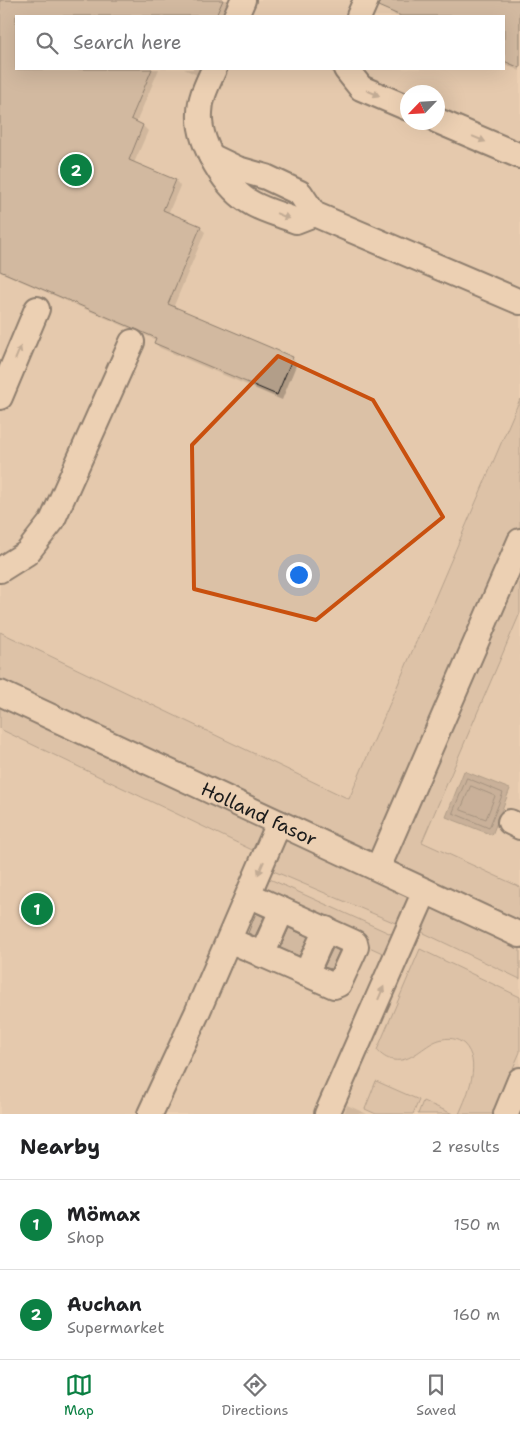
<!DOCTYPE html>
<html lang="en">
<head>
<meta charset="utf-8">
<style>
	:root { --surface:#fff; --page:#f6f6f6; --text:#202124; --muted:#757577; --line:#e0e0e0; --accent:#0b8043 }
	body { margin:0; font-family:"Shantell Sans",sans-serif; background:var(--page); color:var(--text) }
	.compass { position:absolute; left:400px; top:85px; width:45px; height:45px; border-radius:50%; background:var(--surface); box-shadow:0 5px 20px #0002; rotate:245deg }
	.you { position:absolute; left:298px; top:574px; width:18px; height:18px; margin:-12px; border:4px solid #fff; border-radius:50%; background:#1a73e8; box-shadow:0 0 0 8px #1a73e833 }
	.badge { display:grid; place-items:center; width:32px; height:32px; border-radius:50%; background:var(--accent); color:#fff; font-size:16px; font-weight:700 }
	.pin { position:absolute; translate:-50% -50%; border:2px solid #fff; box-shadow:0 1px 5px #0006 }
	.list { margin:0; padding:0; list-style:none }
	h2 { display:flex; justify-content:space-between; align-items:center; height:65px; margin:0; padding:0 20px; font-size:21px }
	h2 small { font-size:16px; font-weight:400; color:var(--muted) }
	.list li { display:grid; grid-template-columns:32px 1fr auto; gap:15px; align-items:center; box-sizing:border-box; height:90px; padding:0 20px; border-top:1px solid var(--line) }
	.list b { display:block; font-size:19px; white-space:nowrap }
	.list p { margin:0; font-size:16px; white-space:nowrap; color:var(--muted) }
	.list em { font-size:16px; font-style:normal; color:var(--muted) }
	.icon { flex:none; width:28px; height:28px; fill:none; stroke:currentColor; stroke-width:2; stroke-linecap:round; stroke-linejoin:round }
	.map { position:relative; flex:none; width:520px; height:1114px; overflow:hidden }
	.search { position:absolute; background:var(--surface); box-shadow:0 5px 20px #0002; left:15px; right:15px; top:15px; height:55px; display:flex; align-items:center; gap:12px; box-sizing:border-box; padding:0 18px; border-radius:0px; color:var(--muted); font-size:19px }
	.sheet { height:245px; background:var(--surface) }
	nav { display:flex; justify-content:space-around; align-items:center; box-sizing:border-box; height:70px; border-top:1px solid var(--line); background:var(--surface); font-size:14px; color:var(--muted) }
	nav a { display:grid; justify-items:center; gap:2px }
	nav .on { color:var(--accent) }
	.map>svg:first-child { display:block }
	.built { fill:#dbc1a6; fill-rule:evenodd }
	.green { fill:#cab29a; stroke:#73675b }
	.water { fill:#9d8b7a; stroke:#695f54 }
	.shadow { fill:#0003 }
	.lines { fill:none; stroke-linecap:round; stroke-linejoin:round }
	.shore { stroke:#504842; stroke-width:1 }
	.building { fill:#b29e89; stroke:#1c1c1c }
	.minor-casing { stroke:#1c1c1c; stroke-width:28 }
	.minor { stroke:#ecd0b3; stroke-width:24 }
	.oneway { fill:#8e7f6f }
	.marked { fill:none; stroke:#c9500e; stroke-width:4; stroke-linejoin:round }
	.labels { text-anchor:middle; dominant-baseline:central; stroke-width:4; stroke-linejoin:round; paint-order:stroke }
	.street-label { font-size:19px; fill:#1c1c1c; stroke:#ecd0b3 }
</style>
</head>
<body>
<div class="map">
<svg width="520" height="1114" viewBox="0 0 520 1114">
	<rect width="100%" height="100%" fill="#ecd0b3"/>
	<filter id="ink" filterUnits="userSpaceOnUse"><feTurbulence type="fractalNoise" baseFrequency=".02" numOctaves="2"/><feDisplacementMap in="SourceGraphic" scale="10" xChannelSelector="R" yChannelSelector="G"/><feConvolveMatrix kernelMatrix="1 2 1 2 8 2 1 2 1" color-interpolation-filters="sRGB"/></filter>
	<g filter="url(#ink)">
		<g class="built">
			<path d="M0 0H520V399L349 800 0 632ZM16 16H504V69H16ZM408 92H438V122H408Z"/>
			<path d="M520 613V887L422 842Z"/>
			<path d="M0 729 520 979V1114H0Z"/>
		</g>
		<g class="green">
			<path d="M520 399V613L422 842 520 887V979L401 922 400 925 271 870 275 861 0 729V632L349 799Z"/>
			<path d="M263 876 400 938 391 957 255 894Z"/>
			<path d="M420 949 520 997V1052L493 1114H459C468 1094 482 1062 464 1044 457 1038 448 1037 439 1040 423 1045 412 1063 393 1060 387 1059 381 1055 377 1050Z"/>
			<path d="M376 1081 419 1100 413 1114H376L365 1109Z"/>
			<path d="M423 1101 453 1114H418Z"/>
		</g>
		<path class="water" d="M464 771 510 789 492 835 446 817Z"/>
		<g class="shadow">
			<path d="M0 0H229L222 16H16V69H159L136 123 143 126 148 131 134 163 176 181 180 186 168 214 200 228 205 232 173 308 292 358 297 363 282 400 160 348 155 343 156 340 0 272Z"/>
			<path d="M394 0H520V71L504 64V16H396L390 10Z"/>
			<path d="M184 69H200L197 75Z"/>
			<path d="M263 918 265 920 257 938 251 935 249 933Z"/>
			<path d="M307 938 309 940 301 957 284 949Z"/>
			<path d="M338 952 340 954 333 971 328 969 326 966Z"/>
			<path d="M347 1105 367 1114H344Z"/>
		</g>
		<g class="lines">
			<g class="shore">
				<path d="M467 778 503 793 489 828 453 813Z"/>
				<path d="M471 786 495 796 486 819 461 810Z"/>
			</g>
		</g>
		<g class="building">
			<path d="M0 0H223L216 16H16V69H152L131 119 143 125 129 160 176 180 163 210 201 226 168 304 293 357 277 395 154 343 156 338 0 271Z"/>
			<path d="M380 0H520V68L504 61V16H401L378 6Z"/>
			<path d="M256 913 264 917 255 936 248 933Z"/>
			<path d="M289 928 308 937 299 956 280 948Z"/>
			<path d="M333 948 339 951 331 969 324 967Z"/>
		</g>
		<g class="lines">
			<defs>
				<g id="minor">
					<path d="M236 16 243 0"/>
					<path d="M359 16 366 0"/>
					<path d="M214 69C208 83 200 97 200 113 198 143 226 190 253 204 266 211 282 215 296 221L314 214"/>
					<path d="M346 69 361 88 408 108"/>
					<path d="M438 121 520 156"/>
					<path d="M211 156 238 169 266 177 300 193 314 214 520 302"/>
					<path d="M0 397 37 309"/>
					<path d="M0 570 27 553 52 521 132 342"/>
					<path id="s1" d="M0 693 520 935"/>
					<path d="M510 822 520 827"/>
					<path d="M378 868 520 541"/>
					<path d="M229 940 334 986 339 984 356 947 355 943 353 942 249 895"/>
					<path d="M262 955 282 910"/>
					<path d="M306 974 326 929"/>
					<path d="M150 1114 197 1013 279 823"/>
					<path d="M327 1114 425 891"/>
					<path d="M506 1114 520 1080"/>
				</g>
			</defs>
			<use href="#minor" class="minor-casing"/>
			<use href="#minor" class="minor"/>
		</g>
		<defs><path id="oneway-solid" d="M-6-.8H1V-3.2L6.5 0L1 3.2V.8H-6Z" transform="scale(1.25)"/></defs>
		<g class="oneway">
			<use href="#oneway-solid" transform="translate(373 93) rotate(23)"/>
			<use href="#oneway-solid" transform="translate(479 139) rotate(23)"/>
			<use href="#oneway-solid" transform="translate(283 216) rotate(22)"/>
			<use href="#oneway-solid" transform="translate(18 353) rotate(-68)"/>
			<use href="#oneway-solid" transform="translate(261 868) rotate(113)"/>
			<use href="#oneway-solid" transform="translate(381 993) rotate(-67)"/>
		</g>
	</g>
	<path d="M0 0H520V1114H0ZM278 356 373 400 443 517 316 620 194 589 192 445Z" fill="#ecd0b3" fill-opacity=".55" fill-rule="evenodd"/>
	<path class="marked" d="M278 356 373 400 443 517 316 620 194 589 192 445Z"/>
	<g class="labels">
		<g class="street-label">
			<text stroke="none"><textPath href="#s1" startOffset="286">Holland fasor</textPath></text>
		</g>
	</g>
</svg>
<svg class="compass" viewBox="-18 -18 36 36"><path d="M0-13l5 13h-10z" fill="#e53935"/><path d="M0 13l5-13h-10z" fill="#757577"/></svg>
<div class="you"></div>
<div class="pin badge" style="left:37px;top:909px">1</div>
<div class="pin badge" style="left:76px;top:170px">2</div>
<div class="search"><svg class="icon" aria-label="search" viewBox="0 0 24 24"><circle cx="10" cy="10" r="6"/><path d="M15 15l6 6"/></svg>Search here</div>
</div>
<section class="sheet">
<h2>Nearby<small>2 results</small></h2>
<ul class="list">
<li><span class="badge">1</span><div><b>Mömax</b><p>Shop</p></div><em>150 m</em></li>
<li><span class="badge">2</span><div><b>Auchan</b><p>Supermarket</p></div><em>160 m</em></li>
</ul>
</section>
<nav>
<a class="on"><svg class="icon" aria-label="map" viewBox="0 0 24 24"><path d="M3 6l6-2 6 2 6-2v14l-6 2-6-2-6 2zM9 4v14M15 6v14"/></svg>Map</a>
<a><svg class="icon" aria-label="directions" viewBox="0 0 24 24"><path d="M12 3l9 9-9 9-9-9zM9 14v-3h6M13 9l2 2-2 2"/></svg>Directions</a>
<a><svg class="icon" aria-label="saved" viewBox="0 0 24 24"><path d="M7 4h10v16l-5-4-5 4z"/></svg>Saved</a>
</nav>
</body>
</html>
